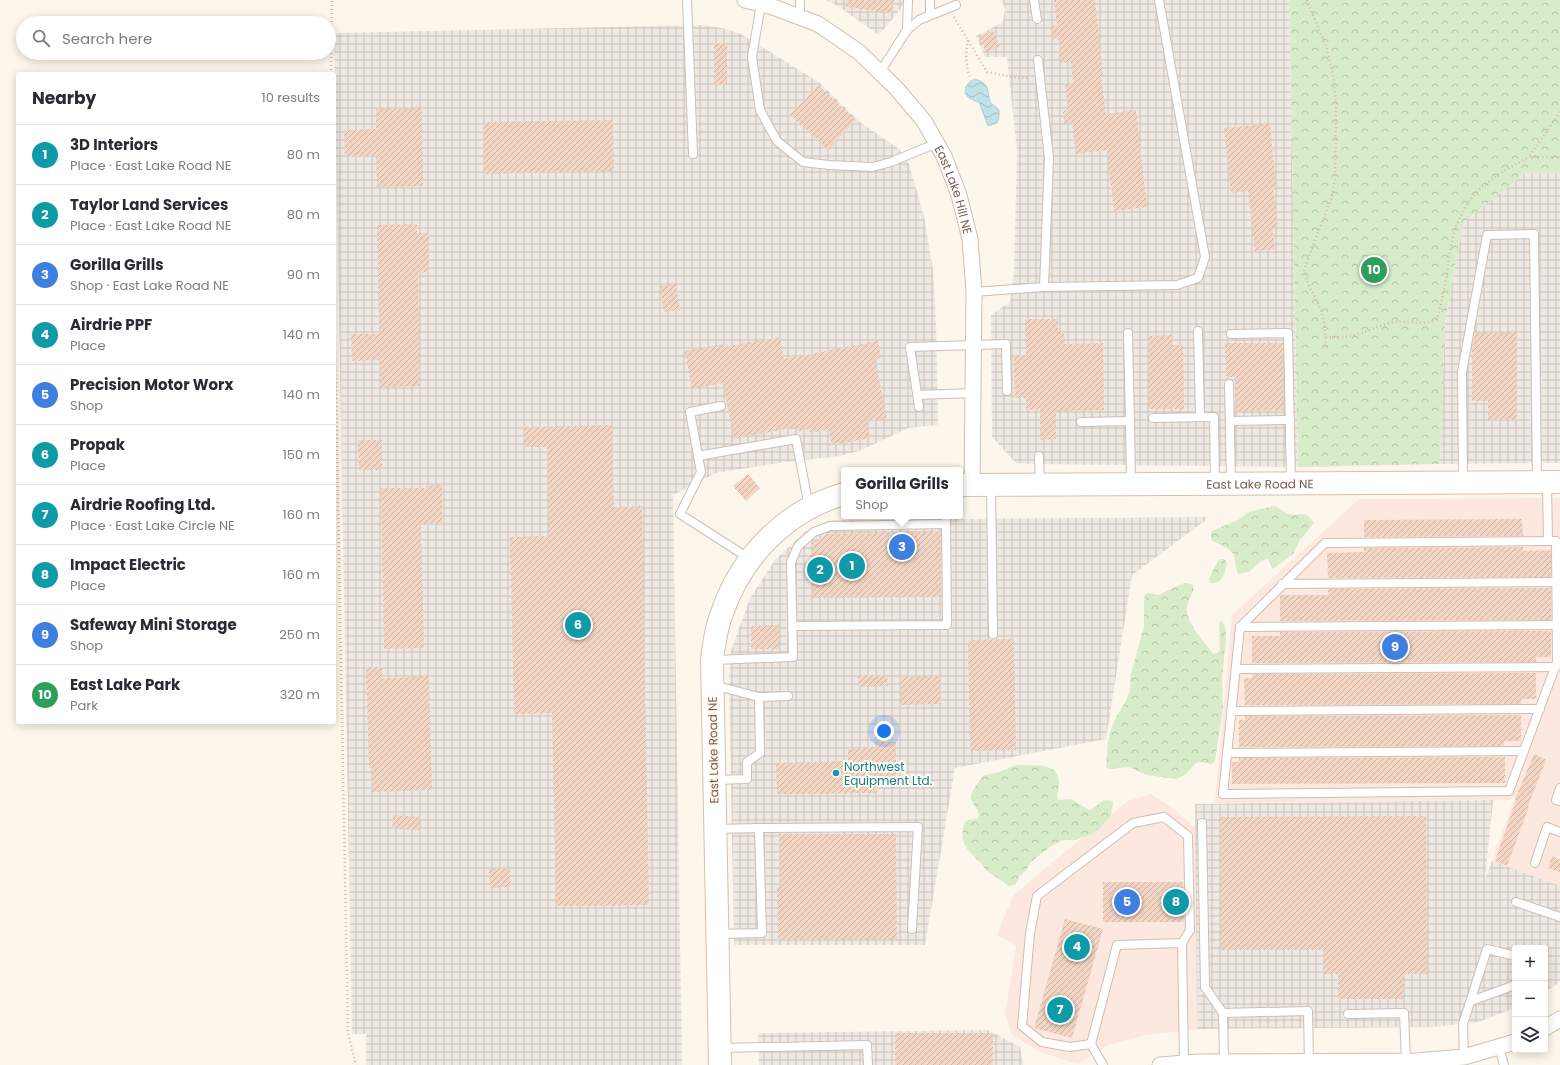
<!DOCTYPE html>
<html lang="en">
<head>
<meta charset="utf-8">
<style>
	:root { --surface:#fff; --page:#f7f7f7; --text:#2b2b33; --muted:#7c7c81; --line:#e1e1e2; --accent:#ea580c }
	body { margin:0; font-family:Poppins,sans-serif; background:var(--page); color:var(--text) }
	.controls { position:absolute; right:12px; bottom:12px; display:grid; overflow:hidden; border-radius:4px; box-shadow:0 2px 10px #0003 }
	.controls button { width:36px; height:36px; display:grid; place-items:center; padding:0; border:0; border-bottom:1px solid var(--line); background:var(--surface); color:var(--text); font:20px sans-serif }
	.you { position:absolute; left:884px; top:731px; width:14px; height:14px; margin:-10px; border:3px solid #fff; border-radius:50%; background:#1a73e8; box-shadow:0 0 0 6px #1a73e833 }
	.badge { display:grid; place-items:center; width:26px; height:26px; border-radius:50%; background:var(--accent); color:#fff; font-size:13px; font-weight:700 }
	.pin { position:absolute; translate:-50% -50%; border:2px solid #fff; box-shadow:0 1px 4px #0006 }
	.popup { position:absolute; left:841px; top:467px; width:122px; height:52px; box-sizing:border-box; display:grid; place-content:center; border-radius:4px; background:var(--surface); filter:drop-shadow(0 1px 3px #0005); font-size:13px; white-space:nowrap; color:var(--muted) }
	.popup b { font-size:15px; color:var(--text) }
	.popup::after { content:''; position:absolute; left:50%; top:100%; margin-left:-8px; border:8px solid transparent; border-top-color:var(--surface) }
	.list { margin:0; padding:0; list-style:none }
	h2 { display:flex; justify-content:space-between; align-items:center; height:52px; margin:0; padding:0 16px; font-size:17px }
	h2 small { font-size:13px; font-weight:400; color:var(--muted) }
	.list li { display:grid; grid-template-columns:26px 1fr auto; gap:12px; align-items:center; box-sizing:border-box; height:60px; padding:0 16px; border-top:1px solid var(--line) }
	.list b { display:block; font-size:15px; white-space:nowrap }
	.list p { margin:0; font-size:13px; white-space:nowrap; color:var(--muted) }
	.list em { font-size:13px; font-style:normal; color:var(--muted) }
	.icon { flex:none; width:22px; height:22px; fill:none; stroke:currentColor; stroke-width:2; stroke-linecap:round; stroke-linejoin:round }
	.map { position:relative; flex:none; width:1560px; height:1065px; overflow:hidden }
	.search { position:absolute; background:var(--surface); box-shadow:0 2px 10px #0003; left:16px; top:16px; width:320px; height:44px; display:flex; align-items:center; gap:10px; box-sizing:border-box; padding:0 14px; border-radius:22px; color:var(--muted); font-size:15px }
	.panel { position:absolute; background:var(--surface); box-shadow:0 2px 10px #0003; left:16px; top:72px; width:320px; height:652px; border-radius:4px }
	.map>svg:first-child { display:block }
	.commercial { fill:#fde8e0 }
	.industrial { fill:url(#industrial-grid) }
	.forest { fill:url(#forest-crowns) }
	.water { fill:url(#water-waves); stroke:#a5d3da }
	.building { fill:url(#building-hatch) }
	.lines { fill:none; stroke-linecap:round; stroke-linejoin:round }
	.lane-casing { stroke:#d1beb0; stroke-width:10 }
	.street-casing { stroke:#d1beb0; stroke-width:17 }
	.secondary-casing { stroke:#d6c0b0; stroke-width:24 }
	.path { stroke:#d9b8a5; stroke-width:2.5; stroke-dasharray:1 3; stroke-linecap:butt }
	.lane { stroke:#fff; stroke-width:8 }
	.street { stroke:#fff; stroke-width:15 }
	.secondary { stroke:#fff; stroke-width:22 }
	.culture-dot { fill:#0f9aa8; stroke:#fffaf3; stroke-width:1.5 }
	.labels { text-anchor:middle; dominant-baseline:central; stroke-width:4; stroke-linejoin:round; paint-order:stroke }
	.street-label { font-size:12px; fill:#7a5c4d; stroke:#fffaf3 }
	.culture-label { font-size:12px; fill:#0d838f; stroke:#fffaf3; text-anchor:start }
</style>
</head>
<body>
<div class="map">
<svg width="1560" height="1065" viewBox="0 0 1560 1065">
	<defs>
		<pattern id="industrial-grid" width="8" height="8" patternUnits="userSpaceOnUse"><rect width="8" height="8" fill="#efe9e4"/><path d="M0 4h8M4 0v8" fill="none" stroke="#c7c0bb"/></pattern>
		<pattern id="forest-crowns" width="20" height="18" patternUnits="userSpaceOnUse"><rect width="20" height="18" fill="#d8ecc9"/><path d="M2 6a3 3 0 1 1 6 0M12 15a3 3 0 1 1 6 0" fill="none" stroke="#b4c2a5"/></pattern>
		<pattern id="water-waves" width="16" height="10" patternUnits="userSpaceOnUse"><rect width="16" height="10" fill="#bfe3e8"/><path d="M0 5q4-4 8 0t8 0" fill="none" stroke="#a0bbbe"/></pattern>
		<pattern id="building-hatch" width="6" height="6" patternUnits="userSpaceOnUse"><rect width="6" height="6" fill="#f3d5c3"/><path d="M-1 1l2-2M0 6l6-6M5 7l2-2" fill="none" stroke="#cab0a1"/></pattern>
	</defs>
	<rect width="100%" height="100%" fill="#fdf6ec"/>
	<g class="commercial">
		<path d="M1560 498V886L1492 861 1515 796 1509 800 1215 803 1232 615 1359 499Z"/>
		<path d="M1151 794 1174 809 1195 828 1197 1029 1147 1035 1108 1045 1078 1064 1040 1052 1012 1035 1005 1014 1016 946 997 935 1013 896 1054 861 1128 801Z"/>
	</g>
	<g class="industrial">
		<path d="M826 0H908L879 35 838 6Z"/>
		<path d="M1002 0H1289L1298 467 1032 464 1016 463 992 437 991 315 1010 302 1014 273 1017 151 1007 57H985L976 36 1003 22 1005 9Z"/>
		<path d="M701 25 722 28 741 34 820 83 860 122 899 149 909 164 924 217 933 270 936 321 938 425 908 428 862 450 840 456 785 462 716 473 673 495 682 1065H366V1034H352L334 33Z"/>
		<path d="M1525 173H1560V463L1440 464 1445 322 1463 223Z"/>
		<path d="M1206 517V520L1132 575 1106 739 955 768 925 945H734L729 675 731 651 750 598 775 560 805 532 830 520Z"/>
		<path d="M1493 800 1485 879 1492 861 1560 886V981L1557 984 1545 992V948H1515V1008L1478 1022 1432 1027 1197 1029 1195 804Z"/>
		<path d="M988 1030 1020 1047 1023 1065H759L758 1033Z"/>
	</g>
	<g class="forest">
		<path d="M1289 0H1560V173H1525L1463 223 1445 322 1440 464 1298 467Z"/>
		<path d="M1274 506C1280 508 1283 512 1289 514 1301 517 1305 509 1314 523L1300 540 1293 554 1273 569 1271 566 1268 559 1261 561 1249 572 1239 574C1235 568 1236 563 1234 556 1232 548 1217 544 1211 540V533L1214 530 1238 520 1249 512Z"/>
		<path d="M1220 559H1224L1227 563C1225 572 1223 584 1211 583L1209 579C1213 573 1215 563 1220 559Z"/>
		<path d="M1184 583H1188L1193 585C1195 593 1188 599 1187 607 1185 622 1204 641 1213 654L1217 653 1220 650 1219 621 1223 622 1226 630V638L1222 679 1223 708 1215 761 1212 764 1200 762 1196 763 1185 775 1176 779 1147 775 1129 767 1109 769 1106 767 1108 742 1111 730 1115 719 1126 701 1130 690V677L1144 627V602L1145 594 1150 593 1158 595Z"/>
		<path d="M1016 765C1042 766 1066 761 1057 796L1058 800 1071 799 1089 810C1100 807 1100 797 1113 801L1111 816 1099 829 1092 834 1075 840H1063L1051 846 1031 862 1027 869 1019 877 1015 885 1008 886C1002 879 994 877 988 872 984 869 983 865 980 862 966 849 958 842 965 822L969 820 977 819 979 816C978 808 975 808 972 801 967 794 980 781 984 775L996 773Z"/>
	</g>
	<path class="water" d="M975 79C990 84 987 89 990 102L999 110V117L997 123 988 126 979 102C976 101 972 100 969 98 961 91 967 82 975 79Z"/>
	<g class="building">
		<path d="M847 0H894L892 13 846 7Z"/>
		<path d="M1054 0H1095L1103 75 1101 76 1106 114 1136 110 1147 207 1114 211 1107 150 1076 154 1072 123 1064 124 1063 111 1068 110 1065 83H1073L1071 62 1061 63 1058 38 1053 39 1052 26 1057 25Z"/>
		<path d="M993 30 1000 46 986 52 979 37Z"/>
		<rect x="714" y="43" width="13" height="41"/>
		<path d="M818 85 856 120 828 150 790 114Z"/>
		<path d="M376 109H422L423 186 377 187 376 156 345 157 344 130 376 129Z"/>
		<path d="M613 120 614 171 484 174 483 122Z"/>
		<path d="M1270 124 1276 188 1273 189 1278 227 1272 228 1275 249 1255 251 1248 191 1231 193 1224 128Z"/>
		<path d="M417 224V233H429V272L418 273 420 386 380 387V360L352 361 351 334H379L377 225Z"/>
		<path d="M676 284 680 310 664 312 660 286Z"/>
		<path d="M1025 319H1058V331H1064L1065 344 1103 343 1104 410 1056 411V439L1040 440V409L1026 410V398H1015L1014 355H1026Z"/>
		<path d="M1475 333H1517V420H1488V401H1472V348Z"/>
		<path d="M1172 335 1173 345H1183L1184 409H1149L1148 336Z"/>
		<path d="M780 337 784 359 878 341 881 358 875 359 887 418 867 421 870 438 832 445 829 429 810 433 809 429 796 431 795 427 734 439 723 383 692 389 685 351 723 344 724 347Z"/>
		<path d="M1225 343H1283V410L1236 411V377H1226Z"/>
		<path d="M612 425 614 507 642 506 649 905 556 906 552 713 514 714 510 537 549 536 547 447H524V427Z"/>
		<path d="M358 440H382V470H359Z"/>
		<path d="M748 474 760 488 746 501 733 486Z"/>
		<path d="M435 485H442V524H421L424 648 384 649 381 488H426V486Z"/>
		<path d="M1522 519 1523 536 1364 537V520Z"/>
		<path d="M941 532V597L813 598 812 543 827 534Z"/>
		<path d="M1523 547V551L1551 550V577L1328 578 1327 553 1364 552V548Z"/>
		<path d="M1551 588V620L1280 621V595H1328V589Z"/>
		<path d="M779 625V649H751V626Z"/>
		<path d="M1551 631V657H1536V662L1252 663V636H1280V632Z"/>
		<path d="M1014 639 1016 750 970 751 968 640Z"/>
		<path d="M366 667H382V679L429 676 432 790 372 792V767L369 768Z"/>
		<path d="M1536 673V699H1521V704L1245 705 1244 678H1252V674Z"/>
		<path d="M858 675H887L888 686 858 687Z"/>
		<path d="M940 676 941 704 901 705V677Z"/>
		<path d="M1521 715V741H1504V746L1239 747V720H1245V716Z"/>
		<path d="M876 742H896V784H877V793L777 794 776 763 848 761V748L876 747Z"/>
		<path d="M1534 754 1546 760 1528 806 1529 807 1507 866 1495 861 1516 800 1515 799Z"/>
		<path d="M1505 757V783L1232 784V762H1239V758Z"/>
		<path d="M393 815 420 817 419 830 392 829Z"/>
		<path d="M1426 816 1427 974H1404V999H1338V974H1323V950H1221L1220 817Z"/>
		<path d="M779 834H896L897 939 778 940 777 887H780Z"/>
		<path d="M1552 856 1560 860V872L1548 868Z"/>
		<path d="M489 869H510L511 887 490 888Z"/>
		<path d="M1103 882H1183L1184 922H1103Z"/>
		<path d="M1065 919 1103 929 1072 1038 1034 1028Z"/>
		<rect x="895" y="1033" width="98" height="32"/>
	</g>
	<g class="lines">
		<defs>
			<g id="lane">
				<path d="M687 0 693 154"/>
				<path d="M930 0V15"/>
				<path d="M1034 0 1037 19"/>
				<path d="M761 4 752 57 760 110 777 141 803 162 829 165 873 167 891 162 937 143"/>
				<path d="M800 17V0"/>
				<path d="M907 30 908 0"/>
				<path d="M880 72 907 30 919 20 956 5"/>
				<path d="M1044 287 1177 285 1198 278 1205 257 1159 0"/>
				<path d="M974 292 1044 287 1049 158 1038 60"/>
				<path d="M1198 331 1200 417"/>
				<path d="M1128 333 1130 421"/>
				<path d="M1231 334 1288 333 1291 483"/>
				<path d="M1229 384 1231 483"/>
				<path d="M917 395 973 393"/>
				<path d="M721 406 690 412 701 472 680 514 750 559"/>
				<path d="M919 407 910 347 1006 344 1007 391"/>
				<path d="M1153 418 1214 417 1215 483"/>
				<path d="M1230 421 1290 420"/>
				<path d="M1081 422 1130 421 1131 483"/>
				<path d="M698 456 796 439 809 507"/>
				<path d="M1039 456 1040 484"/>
				<path d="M1463 482 1462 372 1487 235 1534 234 1537 481"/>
				<path d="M1547 483 1548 541 1325 543 1240 627 1223 794 1509 791 1557 662 1556 541H1548"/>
				<path d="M991 485 993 634"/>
				<path d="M1282 584 1556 582"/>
				<path d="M792 626 947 625 946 516"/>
				<path d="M1240 627 1557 625"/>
				<path d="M714 660 793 657 791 562 798 546 814 532 830 526 945 524"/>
				<path d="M1236 669 1556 667"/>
				<path d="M713 685 759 697 788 696"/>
				<path d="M1231 711 1540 709"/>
				<path d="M1227 753 1524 751"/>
				<path d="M715 780 747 779V762L760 753 759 697"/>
				<path d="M1560 788 1556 800 1560 801"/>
				<path d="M1202 823 1205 987 1223 1013"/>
				<path d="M759 828 918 827 912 929"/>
				<path d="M716 829 759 828 762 933 718 934"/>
				<path d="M1535 863 1547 827 1560 832"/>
				<path d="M1516 902 1560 917"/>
				<path d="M1471 1001 1515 985"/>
				<path d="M1348 1014 1404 1013 1406 1061"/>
				<path d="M1091 1044 1070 1047 1042 1042 1022 1026 1030 933 1037 896 1133 823 1164 817 1188 836 1190 930 1182 943"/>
				<path d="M720 1048 867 1045 868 1065"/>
				<path d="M1499 1048 1504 1065"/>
				<path d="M1464 1057 1463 1024 1487 949 1515 956"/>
				<path d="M1224 1062 1223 1013 1308 1011 1309 1062"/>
				<path d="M1103 1065 1091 1044 1117 945 1182 943 1184 1062"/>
			</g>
			<g id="street">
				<path id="s1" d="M745 0 773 7 818 24 859 52 897 89 924 121 944 156 959 195 970 239 974 292 972 485"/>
				<path d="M1545 1028 1560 1019"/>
				<path d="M1160 1065 1198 1062 1416 1061 1464 1057 1515 1042"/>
			</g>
			<g id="secondary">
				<path id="s2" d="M960 485 1560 482"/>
				<path d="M720 1065 712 660C714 644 716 628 722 613 741 557 786 510 844 494"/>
			</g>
		</defs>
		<use href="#lane" class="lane-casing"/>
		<use href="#street" class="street-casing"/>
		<use href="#secondary" class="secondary-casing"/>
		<g class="path">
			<path d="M1307 0 1327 49 1333 75 1336 105 1335 179 1331 199 1309 256 1304 271 1309 286 1321 309 1325 328 1326 349"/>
			<path d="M954 17 987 72 1017 78 1029 77"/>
			<path d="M968 40C965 53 966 65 970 78"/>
			<path d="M331 74 332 0"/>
			<path d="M1560 112 1529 157H1560"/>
			<path d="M334 290 348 1033 356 1065"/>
			<path d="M1326 337C1338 338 1350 337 1362 333 1373 329 1384 323 1397 322 1407 321 1428 326 1436 319 1440 314 1442 296 1444 289 1448 274 1448 257 1452 241 1463 194 1489 178 1529 157"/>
		</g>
		<use href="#lane" class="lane"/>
		<use href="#street" class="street"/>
		<use href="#secondary" class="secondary"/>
	</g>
	<circle class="culture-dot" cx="836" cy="773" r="4"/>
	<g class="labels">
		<g class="street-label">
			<text stroke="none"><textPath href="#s1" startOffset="297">East Lake Hill NE</textPath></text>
			<text stroke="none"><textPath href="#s2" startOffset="300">East Lake Road NE</textPath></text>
			<text transform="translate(713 750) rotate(-91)">East Lake Road NE</text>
		</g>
		<g class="culture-label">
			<text x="844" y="766">Northwest<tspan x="844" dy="14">Equipment Ltd.</tspan></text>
		</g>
	</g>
</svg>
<div class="controls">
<button>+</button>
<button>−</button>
<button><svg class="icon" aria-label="layers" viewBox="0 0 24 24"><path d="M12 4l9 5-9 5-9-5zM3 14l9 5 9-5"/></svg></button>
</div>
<div class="you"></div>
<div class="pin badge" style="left:852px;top:566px;background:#0f9aa8">1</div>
<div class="pin badge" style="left:820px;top:570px;background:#0f9aa8">2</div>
<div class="pin badge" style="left:902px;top:547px;background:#3f7fe0">3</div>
<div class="popup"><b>Gorilla Grills</b>Shop</div>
<div class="pin badge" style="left:1077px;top:947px;background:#0f9aa8">4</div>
<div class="pin badge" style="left:1127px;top:902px;background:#3f7fe0">5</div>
<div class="pin badge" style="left:578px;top:625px;background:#0f9aa8">6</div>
<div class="pin badge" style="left:1060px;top:1010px;background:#0f9aa8">7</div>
<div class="pin badge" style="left:1176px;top:902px;background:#0f9aa8">8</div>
<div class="pin badge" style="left:1395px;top:647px;background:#3f7fe0">9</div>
<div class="pin badge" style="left:1374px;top:270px;background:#2e9e5b">10</div>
<div class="search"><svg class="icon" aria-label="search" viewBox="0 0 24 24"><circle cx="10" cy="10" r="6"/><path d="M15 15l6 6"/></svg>Search here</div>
<section class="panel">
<h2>Nearby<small>10 results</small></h2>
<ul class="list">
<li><span class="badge" style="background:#0f9aa8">1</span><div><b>3D Interiors</b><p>Place · East Lake Road NE</p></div><em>80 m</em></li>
<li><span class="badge" style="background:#0f9aa8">2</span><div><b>Taylor Land Services</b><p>Place · East Lake Road NE</p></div><em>80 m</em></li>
<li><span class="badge" style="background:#3f7fe0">3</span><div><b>Gorilla Grills</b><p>Shop · East Lake Road NE</p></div><em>90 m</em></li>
<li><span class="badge" style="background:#0f9aa8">4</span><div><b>Airdrie PPF</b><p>Place</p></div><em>140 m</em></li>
<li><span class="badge" style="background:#3f7fe0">5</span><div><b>Precision Motor Worx</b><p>Shop</p></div><em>140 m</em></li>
<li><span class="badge" style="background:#0f9aa8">6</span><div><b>Propak</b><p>Place</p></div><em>150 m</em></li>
<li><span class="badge" style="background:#0f9aa8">7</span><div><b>Airdrie Roofing Ltd.</b><p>Place · East Lake Circle NE</p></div><em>160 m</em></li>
<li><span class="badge" style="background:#0f9aa8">8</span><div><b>Impact Electric</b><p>Place</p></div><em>160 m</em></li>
<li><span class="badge" style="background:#3f7fe0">9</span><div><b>Safeway Mini Storage</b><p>Shop</p></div><em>250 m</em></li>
<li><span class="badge" style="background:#2e9e5b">10</span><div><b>East Lake Park</b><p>Park</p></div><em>320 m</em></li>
</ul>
</section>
</div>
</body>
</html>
